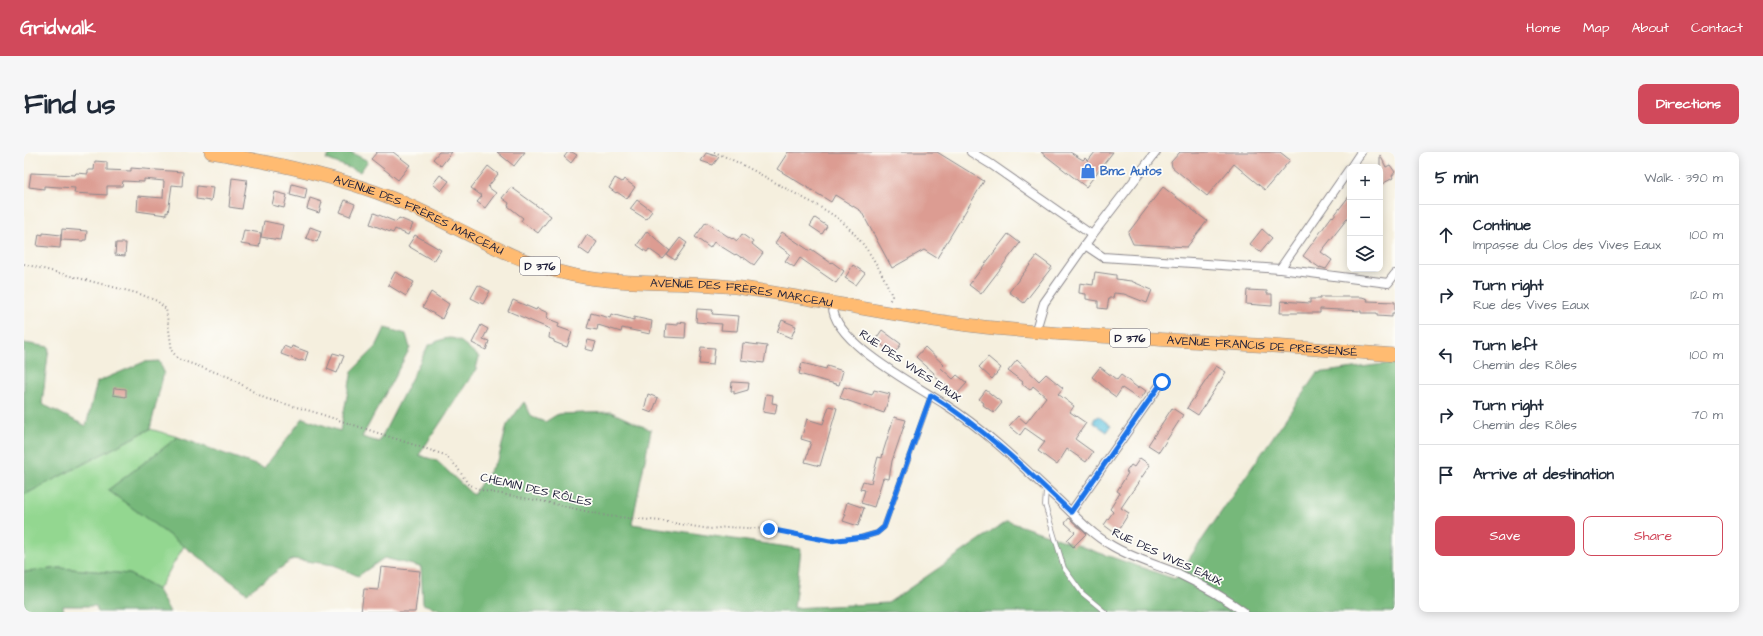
<!DOCTYPE html>
<html lang="en">
<head>
<meta charset="utf-8">
<style>
	:root { --surface:#fff; --page:#f6f6f7; --text:#1f2937; --muted:#747a83; --line:#e0e1e3; --accent:#d1495b }
	body { margin:0; font-family:"Architects Daughter",sans-serif; background:var(--page); color:var(--text) }
	.controls { position:absolute; right:12px; top:12px; display:grid; overflow:hidden; border-radius:8px; box-shadow:0 2px 10px #0003 }
	.controls button { width:36px; height:36px; display:grid; place-items:center; padding:0; border:0; border-bottom:1px solid var(--line); background:var(--surface); color:var(--text); font:20px sans-serif }
	.stop { position:absolute; width:12px; height:12px; margin:-9px; border:3px solid #1a73e8; border-radius:50%; background:#fff }
	.stop.end { background:#1a73e8; border-color:#fff; box-shadow:0 1px 4px #0008 }
	.list { margin:0; padding:0; list-style:none }
	h2 { display:flex; justify-content:space-between; align-items:center; height:52px; margin:0; padding:0 16px; font-size:17px }
	h2 small { font-size:13px; font-weight:400; color:var(--muted) }
	.list li { display:grid; grid-template-columns:26px 1fr auto; gap:12px; align-items:center; box-sizing:border-box; height:60px; padding:0 16px; border-top:1px solid var(--line) }
	.list b { display:block; font-size:15px; white-space:nowrap }
	.list p { margin:0; font-size:13px; white-space:nowrap; color:var(--muted) }
	.list em { font-size:13px; font-style:normal; color:var(--muted) }
	.actions { display:flex; gap:8px; padding:12px 16px }
	.actions a { flex:1; padding:9px 0; border:1px solid var(--accent); border-radius:8px; text-align:center; font-size:14px; color:var(--accent) }
	.actions .main { background:var(--accent); color:#fff }
	.icon { flex:none; width:22px; height:22px; fill:none; stroke:currentColor; stroke-width:2; stroke-linecap:round; stroke-linejoin:round }
	.map { position:relative; flex:none; width:1371px; height:460px; overflow:hidden; border-radius:8px }
	header { display:flex; align-items:center; gap:24px; box-sizing:border-box; height:56px; padding:0 20px; background:var(--accent); color:#fff }
	header strong { font-size:19px }
	nav { display:flex; gap:22px; margin-inline-start:auto; font-size:14px }
	.intro { display:flex; align-items:center; justify-content:space-between; box-sizing:border-box; height:96px; padding:0 24px }
	h1 { margin:0; font-size:28px }
	.button { padding:10px 18px; border-radius:8px; background:var(--accent); color:#fff; font-size:14px; font-weight:700 }
	main { display:flex; gap:24px; padding:0 24px }
	aside { flex:1; background:var(--surface); border-radius:8px; box-shadow:0 2px 10px #0003 }
	.map>svg:first-child { display:block }
	.green { fill:#93d790; stroke:#5a7c66 }
	.forest { fill:#76b87a; stroke:#4c6d5a }
	.water { fill:#62c4e0; stroke:#42738e }
	.building { fill:#dc9c92 }
	.lines { fill:none; stroke-linecap:round; stroke-linejoin:round }
	.service-casing { stroke:#8c888c; stroke-width:5.5 }
	.minor-casing { stroke:#8c888c; stroke-width:10 }
	.primary-casing { stroke:#8c888c; stroke-width:14 }
	.path { stroke:#8c888c; stroke-width:2; stroke-dasharray:1 3; stroke-linecap:butt }
	.service { stroke:#fff; stroke-width:4 }
	.minor { stroke:#fff; stroke-width:8 }
	.primary { stroke:#ffbb71; stroke-width:13 }
	.route { stroke:#1a73e8; stroke-width:5 }
	.labels { text-anchor:middle; dominant-baseline:central; stroke-width:3.5; stroke-linejoin:round; paint-order:stroke }
	.shield { fill:#fdfcf7; stroke:#646373; stroke-width:1 }
	.shield-label { font-size:11px; font-weight:bold; fill:#22223b }
	.shop-label { font-size:12px; font-weight:bold; fill:#366cbe; stroke:#fdfcf7; text-anchor:start }
	.street-label { font-size:12px; fill:#22223b; stroke:#fdfcf7 }
</style>
</head>
<body>
<header>
<strong>Gridwalk</strong>
<nav><a>Home</a><a>Map</a><a>About</a><a>Contact</a></nav>
</header>
<div class="intro"><h1>Find us</h1><a class="button">Directions</a></div>
<main>
<div class="map">
<svg width="1371" height="460" viewBox="0 0 1371 460">
	<rect width="100%" height="100%" fill="#fdfcf7"/>
	<filter id="ink" filterUnits="userSpaceOnUse"><feTurbulence type="fractalNoise" baseFrequency=".025" numOctaves="2"/><feDisplacementMap in="SourceGraphic" scale="8" xChannelSelector="R" yChannelSelector="G"/><feConvolveMatrix kernelMatrix="1 2 1 2 8 2 1 2 1" color-interpolation-filters="sRGB"/></filter>
	<filter id="wash" filterUnits="userSpaceOnUse"><feTurbulence type="fractalNoise" baseFrequency=".012" numOctaves="4" result="noise"/><feDisplacementMap in="SourceGraphic" scale="16" xChannelSelector="R" yChannelSelector="G"/><feGaussianBlur stdDeviation="0.9" result="paint"/><feColorMatrix in="noise" values="0 0 0 0 0 0 0 0 0 0 0 0 0 0 0 0 0 1.4 0 .05"/><feComposite in="paint" operator="in"/></filter>
	<g filter="url(#wash)">
		<rect width="100%" height="100%" fill="#f5efde"/>
		<path class="green" d="M126 277 154 285 84 338 160 394 134 438 105 422 36 416 0 420V343Z"/>
		<g class="forest">
			<path d="M308 0H326L344 9 336 20 302 7Z"/>
			<path d="M361 176 382 182 386 196 338 285 355 290 404 194C431 179 434 187 455 205L452 217 395 303 413 309 449 343 475 305 483 273 500 250 508 265 521 270 534 262 587 260 627 278 608 372 777 397 770 456 864 451 983 369 1151 427 1293 221 1360 212H1371V460H423L399 452 397 415 360 406 334 424 310 413 269 407 223 441 84 338 154 285 240 316 279 266 316 279 328 219 352 195Z"/>
			<path d="M0 191 25 195 18 252 62 274 73 230 120 210 135 209 140 220 126 277 0 343Z"/>
			<path d="M36 416 105 422 134 438 146 460H74L72 454H39L40 460H0V420Z"/>
		</g>
		<path class="water" d="M1074 264 1087 274 1083 280 1070 271V267Z"/>
		<g id="blocks">
			<g class="building">
				<path d="M353 0H369L386 13 374 28 347 7Z"/>
				<path d="M415 0H428L417 14 409 7Z"/>
				<path d="M473 0H501L490 14Z"/>
				<path d="M544 0H548L553 3 547 11 540 5Z"/>
				<path d="M764 0H913L960 29 913 106 900 98 868 116 837 59 811 43 807 50 753 17Z"/>
				<path d="M1017 0H1046L1059 8 1061 6 1064 9 1071 0H1089L1062 35Z"/>
				<path d="M1156 0H1256L1266 8 1241 38 1210 12 1183 44 1148 15 1147 10Z"/>
				<path d="M682 1 695 5 689 13 677 9Z"/>
				<path d="M1356 3 1362 15 1366 13 1371 20 1368 24 1369 26 1356 33Z"/>
				<path d="M71 9 83 10V18L107 19V16L159 20 158 34 148 33 144 61 142 60V63L113 59 114 44 139 46 140 29 120 27V30L99 29 98 34H83V43L50 41 51 36 20 34V37L5 35 7 21 51 23 52 21 64 22V18H70Z"/>
				<path d="M464 14 474 22 464 35 472 41 461 56 453 50 458 44 447 36Z"/>
				<path d="M416 23 425 29 417 39 409 32Z"/>
				<path d="M208 26 223 28 218 57 205 55Z"/>
				<path d="M591 26 598 30 600 27 611 35 603 47 593 40 592 41 585 36Z"/>
				<path d="M268 32 283 36 281 47 266 43Z"/>
				<path d="M173 34 189 36 187 49 172 47Z"/>
				<path d="M487 35 527 64 514 81 497 69 499 66 484 54 485 51 478 46Z"/>
				<path d="M1139 35 1183 69 1163 95 1109 92 1104 81Z"/>
				<path d="M251 40 263 43 260 56 248 53Z"/>
				<path d="M1326 43V63L1297 100 1308 108 1302 117 1296 115V116L1279 104 1308 64 1309 65Z"/>
				<path d="M286 46 298 50 295 61 283 57Z"/>
				<path d="M321 48 331 52 326 64 316 60Z"/>
				<path d="M613 48 628 59 622 67 606 57Z"/>
				<path d="M350 61 372 70 375 66 389 72 384 83 371 77 369 81 346 72Z"/>
				<path d="M791 66 803 74 798 82 786 74Z"/>
				<path d="M240 69 259 73 256 88 237 85Z"/>
				<path d="M682 70 708 87 709 86 713 89 718 82 729 90 728 92 739 101 730 113 719 105 718 106 712 102 711 103 690 90 686 96 671 85Z"/>
				<path d="M286 75 297 79 293 90 282 86Z"/>
				<path d="M38 77 63 79 62 88H59V89L37 88Z"/>
				<path d="M1238 77 1248 86 1236 100 1226 92Z"/>
				<path d="M220 78 237 81 235 95 217 92Z"/>
				<path d="M623 79 646 99 639 107 625 97 623 100 613 93Z"/>
				<path d="M758 80 786 99 787 97 807 111 808 110 820 119 812 131 776 106 770 115 761 109 766 102 751 91Z"/>
				<path d="M19 81 37 83 36 96 13 94 15 82 19 83Z"/>
				<path d="M984 82 996 91 957 142 945 133Z"/>
				<path d="M391 83 417 98 410 109 384 94Z"/>
				<path d="M563 83 573 90 565 103 555 96Z"/>
				<path d="M656 86 663 91 651 108 643 103Z"/>
				<path d="M92 91H102L101 104 91 103Z"/>
				<path d="M1013 104 1028 115 1000 151 985 140Z"/>
				<path d="M829 113 841 121 832 133 821 126Z"/>
				<path d="M371 120 390 130 382 144 364 133Z"/>
				<path d="M1071 120 1092 123V127L1107 129 1128 138 1123 151 1100 142 1090 141 1089 146H1085L1083 157 1074 156V149L1062 147V142L1055 141V140L1056 131 1069 133Z"/>
				<path d="M454 133 466 139 459 152 447 146Z"/>
				<path d="M1223 138 1243 139V142H1248V154L1222 152Z"/>
				<path d="M407 140 425 152 418 167 399 155Z"/>
				<path d="M1296 145H1338L1344 147 1343 149 1371 150V161H1368V165L1353 164V161H1337V159L1296 157V161H1256L1257 149 1286 151V147H1296Z"/>
				<path d="M489 148 512 158 513 156 524 161 522 166 535 171 534 175 548 180 543 195 530 190V188L525 186 526 177 484 159Z"/>
				<path d="M673 157 689 158 688 162 715 164 713 179 697 178 698 172 672 170Z"/>
				<path d="M567 161 586 166 587 162 610 168V165L628 169 626 182 598 176 597 180 574 173 573 178 563 176Z"/>
				<path d="M758 168 772 174 767 186 753 180Z"/>
				<path d="M654 170 662 171 661 186 641 185 642 172 654 173Z"/>
				<path d="M457 173 464 177 459 187 465 189 462 198 448 191Z"/>
				<path d="M858 178 877 192 870 202 851 188Z"/>
				<path d="M564 188 572 190 569 199 561 197Z"/>
				<path d="M719 191 743 194 740 211 717 208Z"/>
				<path d="M260 194 267 197 268 194 284 200 281 209 277 208 276 209 257 202Z"/>
				<path d="M677 195 691 196 689 213 675 212Z"/>
				<path d="M901 195 920 213 917 216 929 227 933 223 943 231 933 242 909 223 910 221 892 205Z"/>
				<path d="M309 201 320 204 313 221 303 217Z"/>
				<path d="M964 205 977 216 968 227 955 215Z"/>
				<path d="M993 208 1015 229 1022 222 1039 236 1034 242 1050 254 1046 260 1062 271 1051 287 1069 300 1062 310 1043 297 1033 313 1014 299 1021 290 1001 276 996 283 985 274 994 264 1002 271 1022 245 1009 234 1006 238 998 232 999 230 984 219Z"/>
				<path d="M778 211 802 217 803 214 819 219 815 233 775 222Z"/>
				<path d="M1192 214 1202 220 1174 263 1163 256Z"/>
				<path d="M1076 215 1093 228 1097 223 1114 236 1115 234 1122 239 1116 248 1098 236 1092 245 1085 240V239L1068 225Z"/>
				<path d="M708 230 725 231 724 238 710 242V239H707Z"/>
				<path d="M820 235 848 243 850 238 866 242 860 261 816 246Z"/>
				<path d="M90 236 102 237V245L89 243Z"/>
				<path d="M962 238 978 251 970 261 959 253 960 251 955 247Z"/>
				<path d="M624 242 634 246 628 261 620 258Z"/>
				<path d="M742 242 749 243 748 251 753 252 751 262 739 260Z"/>
				<path d="M805 254 813 256 796 314 781 310 787 290 777 287 783 267 799 272Z"/>
				<path d="M1148 256 1159 263 1135 300 1124 293Z"/>
				<path d="M870 265 882 268 868 309 865 327 859 326 850 355 837 351 841 338 836 337 839 329 847 331 854 305 858 306 859 300Z"/>
				<path d="M1116 306 1126 313 1097 356 1105 361 1092 382 1080 373 1089 360 1086 357 1096 341 1093 339 1104 321 1102 320 1107 313 1110 315Z"/>
				<path d="M823 350 840 356 834 374 819 369 822 362 820 361Z"/>
				<path d="M1045 366 1062 382 1049 395 1043 388 1051 380 1041 371Z"/>
				<path d="M357 415 396 419 391 460H337L340 437 354 438Z"/>
			</g>
		</g>
	</g>
	<g filter="url(#ink)">
		<use href="#blocks" fill-opacity="0" stroke="#8c888c" stroke-width="1"/>
		<g class="lines">
			<defs>
				<g id="service">
					<path d="M1022 337 1021 353 1040 416 1058 441 1081 460"/>
					<path d="M839 385 853 381 860 375 907 244"/>
				</g>
				<g id="minor">
					<path d="M947 0 968 13 1068 83"/>
					<path d="M1327 15 1337 0"/>
					<path d="M1061 93 1079 105 1256 117 1326 16"/>
					<path d="M1256 117 1364 131 1371 122"/>
					<path d="M809 152C805 189 895 235 922 253 961 278 995 311 1029 343 1047 359 1064 380 1085 392 1107 406 1131 412 1155 422 1178 433 1200 445 1220 460"/>
					<path d="M1011 181 1020 151 1068 83 1132 0"/>
					<path d="M1047 360 1138 230"/>
				</g>
				<g id="primary">
					<path id="s1" d="M187 0C251 11 314 24 375 49 432 73 487 110 548 123 604 135 662 128 718 136 796 147 873 165 952 174 1017 182 1081 184 1146 188 1221 192 1296 197 1371 203"/>
				</g>
			</defs>
			<use href="#service" class="service-casing"/>
			<use href="#minor" class="minor-casing"/>
			<use href="#primary" class="primary-casing"/>
			<g class="path">
				<path d="M690 0C715 10 738 23 761 36 777 45 794 53 809 63 835 80 857 116 868 144L865 150"/>
				<path d="M0 112 116 142 133 149 142 157 148 199 154 207 205 225 240 246 290 260 421 303 433 315 444 332 460 339 517 349 583 364 637 369 686 377 703 375 745 377 806 389 833 385"/>
			</g>
			<use href="#service" class="service"/>
			<use href="#minor" class="minor"/>
			<use href="#primary" class="primary"/>
		</g>
	</g>
	<g class="lines" filter="url(#ink)">
		<path class="route" d="M745 377 806 389 839 385 853 381 860 375 907 243C958 275 1003 318 1047 360L1138 230"/>
	</g>
	<defs>
		<symbol id="shop-bare" viewBox="-9 -9 18 18"><path d="M-5-2.5h2.3a2.7 3.5 0 0 1 5.4 0H5L5.5 6h-11ZM-1.5-2.5h3a1.5 2.3 0 0 0-3 0Z" fill="#3f7fe0" stroke="#fdfcf7" stroke-width="2.5" paint-order="stroke"/></symbol>
	</defs>
	<g fill-rule="evenodd">
		<use href="#shop-bare" x="1053" y="8" width="22" height="22"/>
	</g>
	<g class="labels">
		<g class="shield">
			<rect x="496" y="105" width="40" height="18" rx="3"/>
			<rect x="1086" y="177" width="40" height="18" rx="3"/>
		</g>
		<g class="shield-label">
			<text x="516" y="114">D 376</text>
			<text x="1106" y="186">D 376</text>
		</g>
		<g class="shop-label">
			<text x="1076" y="19">Bmc Autos</text>
		</g>
		<g class="street-label">
			<text stroke="none"><textPath href="#s1" startOffset="218">AVENUE DES FRÈRES MARCEAU</textPath></text>
			<text stroke="none"><textPath href="#s1" startOffset="554">AVENUE DES FRÈRES MARCEAU</textPath></text>
			<text stroke="none"><textPath href="#s1" startOffset="1078">AVENUE FRANCIS DE PRESSENSÉ</textPath></text>
			<text transform="translate(886 214) rotate(34)">RUE DES VIVES EAUX</text>
			<text transform="translate(512 338) rotate(13)">CHEMIN DES RÔLES</text>
			<text transform="translate(1143 405) rotate(25)">RUE DES VIVES EAUX</text>
		</g>
	</g>
</svg>
<div class="controls">
<button>+</button>
<button>−</button>
<button><svg class="icon" aria-label="layers" viewBox="0 0 24 24"><path d="M12 4l9 5-9 5-9-5zM3 14l9 5 9-5"/></svg></button>
</div>
<div class="stop" style="left:1138px;top:230px"></div>
<div class="stop end" style="left:745px;top:377px"></div>
</div>
<aside>
<h2>5 min<small>Walk · 390 m</small></h2>
<ul class="list">
<li><svg class="icon" aria-label="ahead" viewBox="0 0 24 24"><path d="M12 20V5M6 11l6-6 6 6"/></svg><div><b>Continue</b><p>Impasse du Clos des Vives Eaux</p></div><em>100 m</em></li>
<li><svg class="icon" aria-label="right" viewBox="0 0 24 24"><path d="M7 20v-9h11M14 6l5 5-5 5"/></svg><div><b>Turn right</b><p>Rue des Vives Eaux</p></div><em>120 m</em></li>
<li><svg class="icon" aria-label="left" viewBox="0 0 24 24"><path d="M17 20v-9H6M10 6l-5 5 5 5"/></svg><div><b>Turn left</b><p>Chemin des Rôles</p></div><em>100 m</em></li>
<li><svg class="icon" aria-label="right" viewBox="0 0 24 24"><path d="M7 20v-9h11M14 6l5 5-5 5"/></svg><div><b>Turn right</b><p>Chemin des Rôles</p></div><em>70 m</em></li>
<li><svg class="icon" aria-label="arrive" viewBox="0 0 24 24"><path d="M6 21V4h12l-3 4 3 4H6"/></svg><div><b>Arrive at destination</b></div></li>
</ul>
<div class="actions"><a class="main">Save</a><a>Share</a></div>
</aside>
</main>
</body>
</html>
